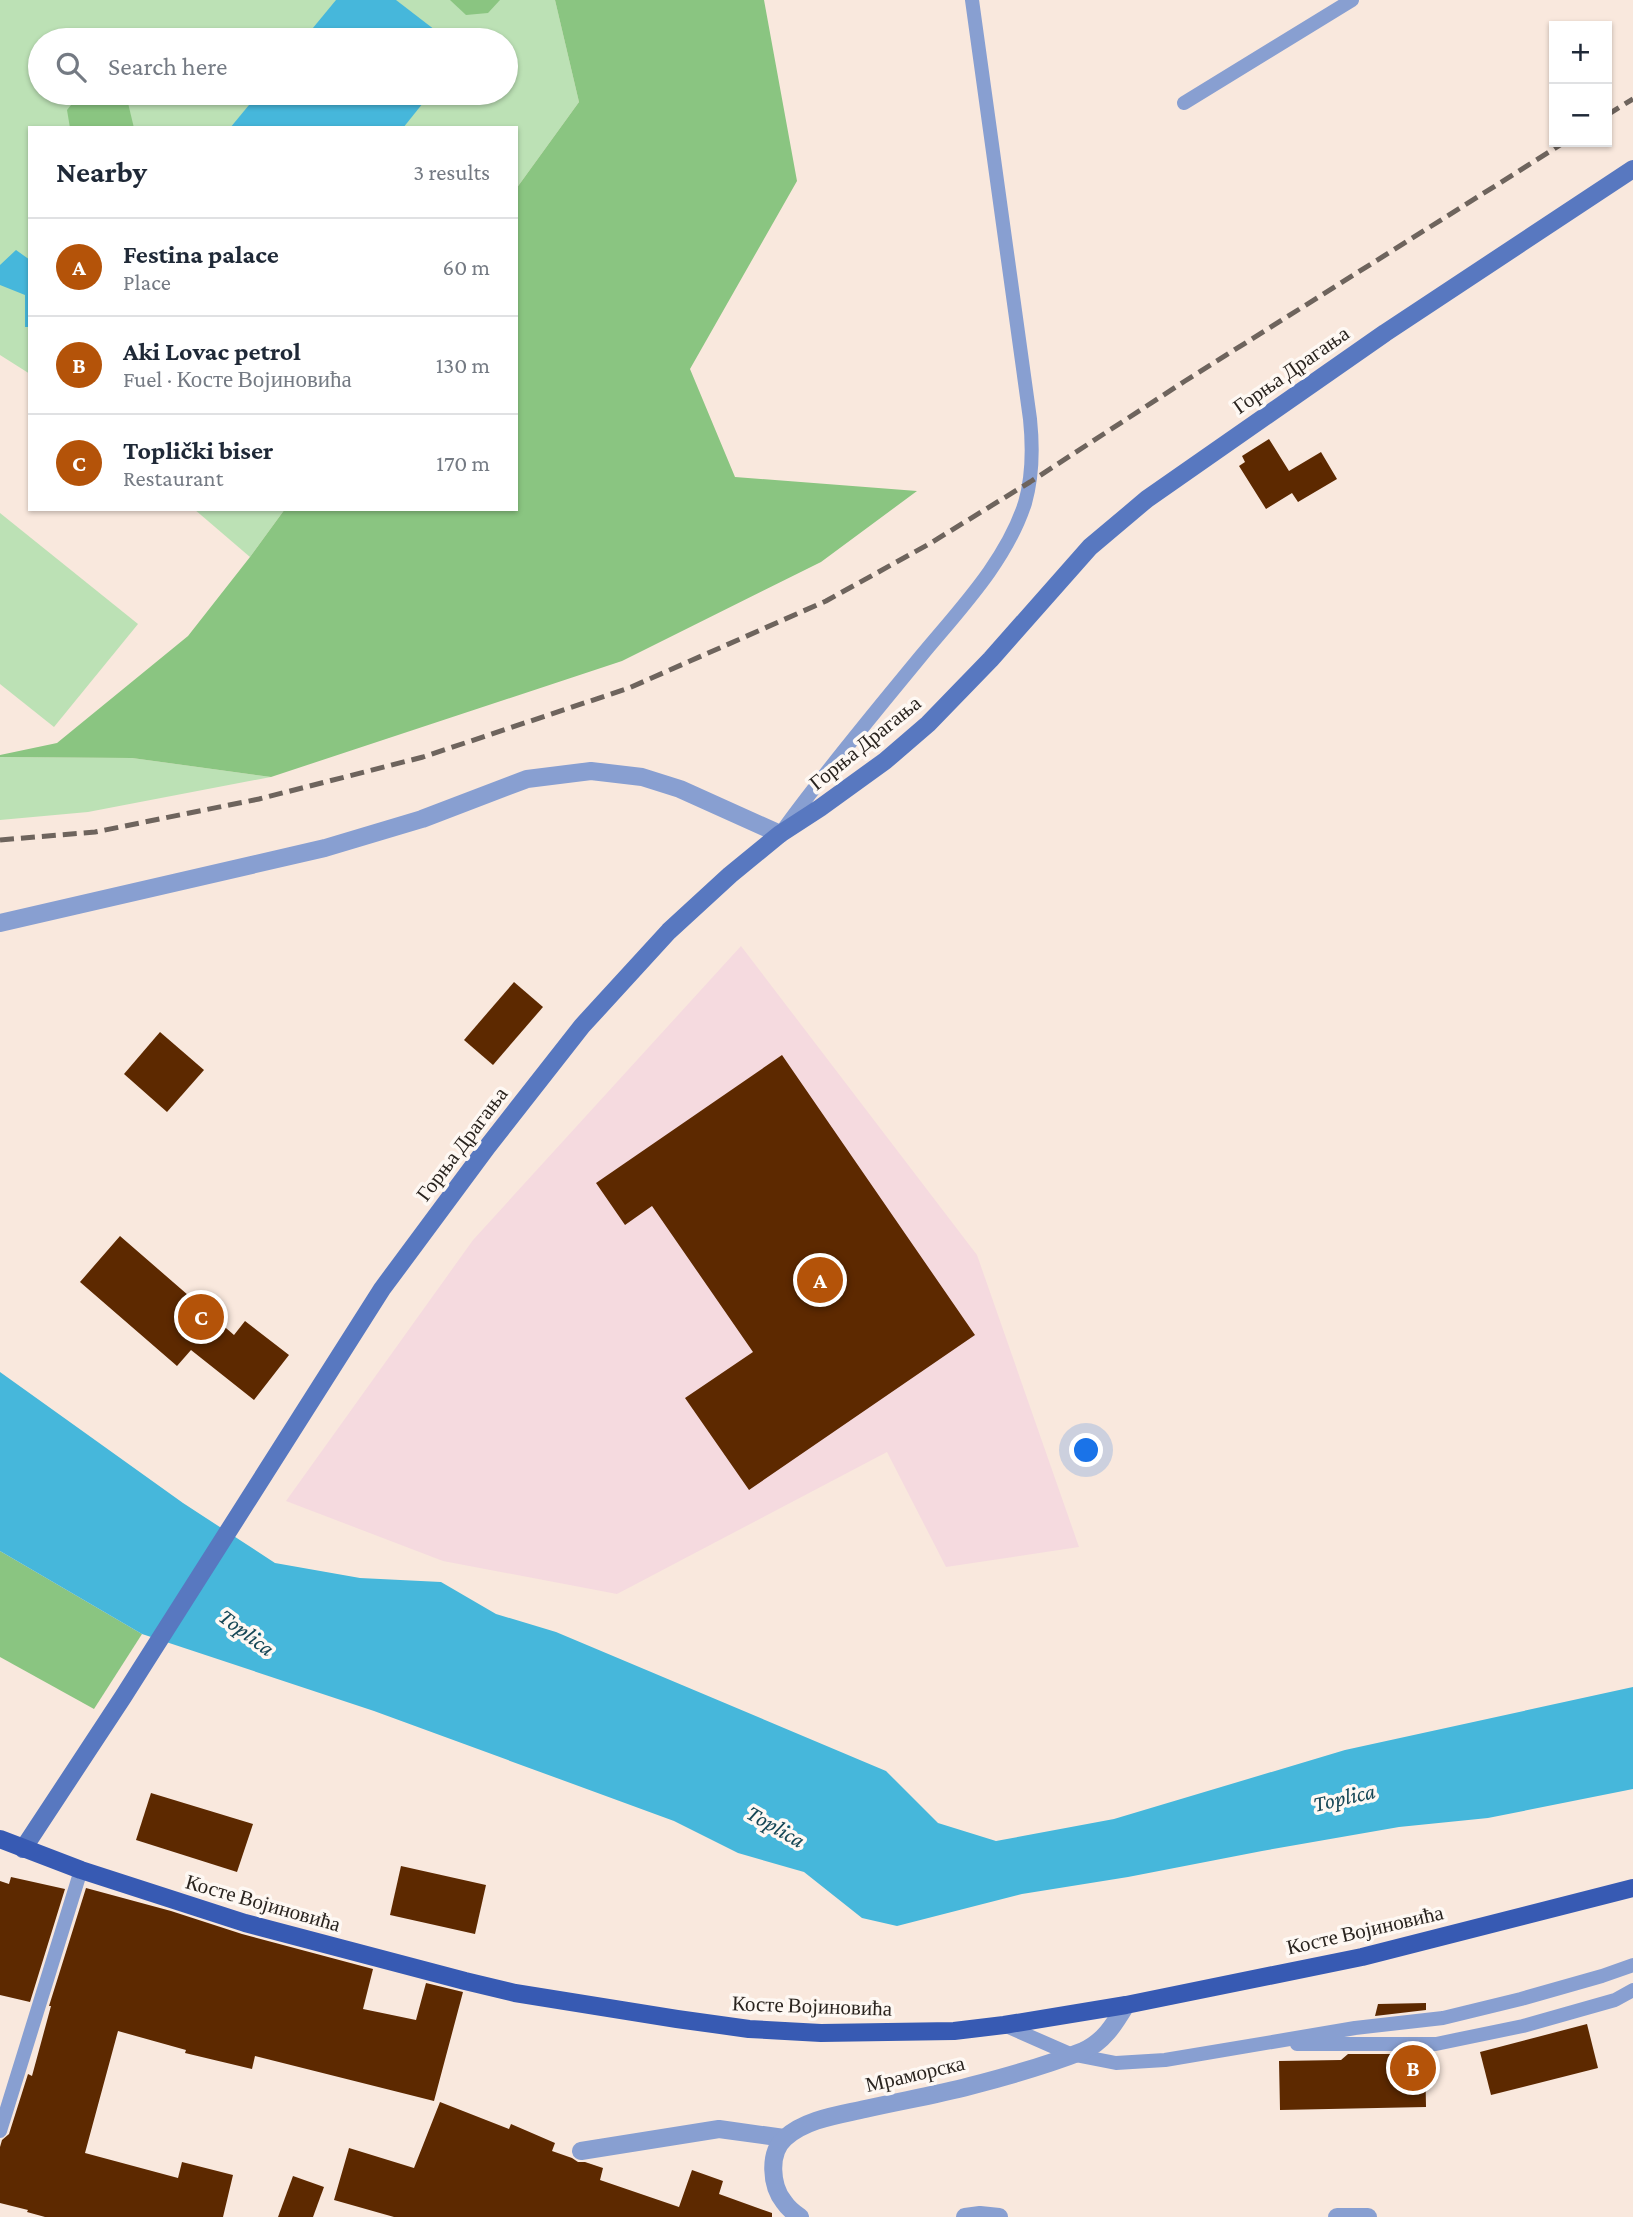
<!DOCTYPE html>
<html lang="en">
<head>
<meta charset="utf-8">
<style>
	:root { --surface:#fff; --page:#f6f6f7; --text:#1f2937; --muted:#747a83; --line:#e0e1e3; --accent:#b45309 }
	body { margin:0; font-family:"Crimson Pro",serif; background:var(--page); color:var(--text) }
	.controls { position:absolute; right:21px; top:21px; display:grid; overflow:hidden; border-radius:0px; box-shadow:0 2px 5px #0004 }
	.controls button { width:63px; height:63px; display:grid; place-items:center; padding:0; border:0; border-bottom:2px solid var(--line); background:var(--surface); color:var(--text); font:35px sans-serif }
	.you { position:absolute; left:1087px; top:1451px; width:24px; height:24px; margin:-18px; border:5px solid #fff; border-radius:50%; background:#1a73e8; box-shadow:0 0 0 10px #1a73e833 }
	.badge { display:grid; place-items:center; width:46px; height:46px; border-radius:50%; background:var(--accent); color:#fff; font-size:23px; font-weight:700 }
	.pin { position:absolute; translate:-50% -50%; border:4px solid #fff; box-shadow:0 2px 7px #0006 }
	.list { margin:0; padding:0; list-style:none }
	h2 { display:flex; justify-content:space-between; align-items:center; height:91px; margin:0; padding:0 28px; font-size:30px }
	h2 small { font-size:23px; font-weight:400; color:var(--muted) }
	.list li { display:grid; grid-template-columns:46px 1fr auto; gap:21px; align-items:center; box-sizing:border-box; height:98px; padding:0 28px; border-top:2px solid var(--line) }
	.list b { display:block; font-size:26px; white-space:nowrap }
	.list p { margin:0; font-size:23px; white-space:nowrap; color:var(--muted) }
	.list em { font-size:23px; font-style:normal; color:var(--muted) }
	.icon { flex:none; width:38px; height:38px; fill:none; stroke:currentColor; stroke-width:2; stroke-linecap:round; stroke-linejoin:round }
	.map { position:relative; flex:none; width:1633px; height:2217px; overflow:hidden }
	.search { position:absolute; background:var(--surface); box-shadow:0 2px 5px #0004; left:28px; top:28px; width:490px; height:77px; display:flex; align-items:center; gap:18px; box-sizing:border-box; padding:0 24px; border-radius:38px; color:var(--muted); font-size:26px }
	.panel { position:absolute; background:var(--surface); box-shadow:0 2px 5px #0004; left:28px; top:126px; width:490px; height:385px; border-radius:0px }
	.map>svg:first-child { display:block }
	.commercial { fill:#f5dadf }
	.green { fill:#bce1b5; fill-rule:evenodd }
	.forest { fill:#8ac581 }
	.water { fill:#46b7db }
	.building { fill:#5d2900 }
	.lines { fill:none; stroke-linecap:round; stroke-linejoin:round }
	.lane { stroke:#889fd1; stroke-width:14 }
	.street { stroke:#889fd1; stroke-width:18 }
	.secondary { stroke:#5878c0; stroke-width:18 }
	.primary { stroke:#375ab3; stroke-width:18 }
	.rail { stroke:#6e645d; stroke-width:5; stroke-dasharray:14 7; stroke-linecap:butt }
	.labels { text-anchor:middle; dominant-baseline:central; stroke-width:7; stroke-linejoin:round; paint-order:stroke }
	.street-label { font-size:21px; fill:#2a241f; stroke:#fef8f3 }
	.water-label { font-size:23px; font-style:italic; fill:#164756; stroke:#fef8f3 }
</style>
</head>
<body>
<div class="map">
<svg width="1633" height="2217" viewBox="0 0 1633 2217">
	<rect width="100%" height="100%" fill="#f9e8dd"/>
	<path class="commercial" d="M741 946 977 1255 1079 1547 946 1567 887 1452 617 1594 443 1561 286 1501 473 1240Z"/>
	<g class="green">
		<path d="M0 0H555L579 102 516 189V128H30V374L0 355ZM40 40H506V93H40Z"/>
		<path d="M194 509H285L250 557Z"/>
		<path d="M0 513 138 624 54 727 0 684Z"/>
		<path d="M0 757 132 758 271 777 88 812 0 820Z"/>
	</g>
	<g class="forest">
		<path d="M450 0H500L488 13 466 15Z"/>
		<path d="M555 0H764L797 181 690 369 735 477 917 491 821 562 622 661 271 777 132 758 0 757V755L57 743 188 636 250 557 285 509H516V189L579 102Z"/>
		<path d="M89 93H111L128 103 134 128H70L67 110 79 95Z"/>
		<path d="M0 1551 142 1634 94 1709 0 1657Z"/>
	</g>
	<g class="water">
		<path d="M336 0H396L448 40H303Z"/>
		<path d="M259 93H431L403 128H230Z"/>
		<path d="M16 250 30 260V327H25V295L0 285V265Z"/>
		<path d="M0 1372 183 1503 275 1563 360 1578 441 1582 496 1614 556 1632 886 1771 938 1823 996 1841 1114 1819 1345 1750 1633 1687V1789L1488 1818 1399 1827 1262 1851 1128 1877 1022 1894 897 1926 862 1918 804 1872 738 1853 674 1821 374 1711 142 1634 0 1551Z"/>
	</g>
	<g class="building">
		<path d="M1269 439 1289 471 1321 452 1337 479 1298 502 1292 493 1266 509 1239 466 1245 462 1242 456Z"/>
		<path d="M514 982 543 1007 493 1065 464 1040Z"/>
		<path d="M160 1032 204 1070 167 1112 124 1074Z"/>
		<path d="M782 1055 975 1335 749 1490 685 1398 753 1352 652 1206 625 1225 596 1183Z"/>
		<path d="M120 1236 234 1335 245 1321 289 1355 254 1400 191 1350 177 1366 80 1282Z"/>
		<path d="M151 1793 253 1824 237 1872 136 1840Z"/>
		<path d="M401 1866 486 1885 475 1934 390 1915Z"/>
		<path d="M11 1877 65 1889 30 2002 0 1995V1881L9 1884Z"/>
		<path d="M86 1888 171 1911 242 1934 373 1969 363 2009 416 2020 426 1983 463 1992 434 2101 255 2056 252 2069 185 2053 186 2050 118 2031 85 2153 178 2178 182 2162 233 2175 223 2217H45L27 2212 28 2210 0 2203V2147L2 2140 9 2134 28 2074 32 2076 51 2006H49Z"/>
		<path d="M1426 2003V2010L1375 2016 1378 2004Z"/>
		<path d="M1587 2024 1598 2068 1491 2095 1480 2052Z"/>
		<path d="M1348 2054H1425L1426 2107 1280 2110 1279 2061 1341 2060Z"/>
		<path d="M440 2102 509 2129 511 2124 555 2143 552 2151 572 2158 578 2162H585L603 2168 600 2180 679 2207 692 2170 723 2181 719 2194 772 2213V2217H394L334 2200 349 2148 414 2168Z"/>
		<path d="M293 2176 324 2187 313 2217H278Z"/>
	</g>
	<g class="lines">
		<g class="lane">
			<path d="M1184 103 1352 0"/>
			<path d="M785 827C828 768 875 712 921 656 959 610 1006 562 1025 503 1033 475 1033 448 1030 419L972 0"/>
			<path d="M1004 2025 1070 2054 1116 2063 1165 2060 1355 2028 1443 2018 1521 1999 1602 1976 1633 1965"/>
			<path d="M1297 2044H1436L1523 2026 1615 2000 1633 1990"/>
			<path d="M0 2131 81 1870"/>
		</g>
		<g class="street">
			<path d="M0 923 325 848 422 819 527 779 591 771 642 777 680 789 780 834"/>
			<path d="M581 2151 719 2129 784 2138"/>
			<path d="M800 2217C794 2213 788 2208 784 2202 771 2186 768 2153 785 2138 806 2119 839 2115 865 2109 900 2101 936 2095 970 2086 1005 2077 1050 2064 1083 2051 1104 2042 1115 2023 1126 2005"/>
			<path d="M965 2217 980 2215 999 2217"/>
			<path d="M1337 2217H1368"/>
		</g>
		<path class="secondary" d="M23 1849 123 1697 382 1289 488 1146 582 1026 669 931 730 875 780 834 820 808 885 761 928 724 991 659 1090 547 1147 499 1385 333 1633 169"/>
		<path class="primary" d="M0 1839 81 1870 245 1923 465 1981 515 1993 677 2019 749 2029 821 2033 954 2031 1004 2025 1126 2005 1362 1957 1633 1888"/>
		<g class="rail">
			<path d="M1607 115 1633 99"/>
			<path d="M0 840 95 832 259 799 423 757 629 688 826 601 929 544 1030 482 1185 381 1565 142"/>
		</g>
	</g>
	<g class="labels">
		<g class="street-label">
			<text transform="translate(1291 370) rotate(-35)">Горња Драгања</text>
			<text transform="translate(865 743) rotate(-39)">Горња Драгања</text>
			<text transform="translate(462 1144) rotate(-53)">Горња Драгања</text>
			<text transform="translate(263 1903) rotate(16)">Косте Војиновића</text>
			<text transform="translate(1365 1930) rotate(-13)">Косте Војиновића</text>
			<text transform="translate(812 2006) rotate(2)">Косте Војиновића</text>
			<text transform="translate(915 2074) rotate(-13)">Мраморска</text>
		</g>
		<g class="water-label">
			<text transform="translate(247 1632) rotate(37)">Toplica</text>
			<text transform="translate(1344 1797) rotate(-13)">Toplica</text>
			<text transform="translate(776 1826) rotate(30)">Toplica</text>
		</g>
	</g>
</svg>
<div class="controls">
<button>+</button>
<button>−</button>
</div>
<div class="you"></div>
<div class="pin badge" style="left:820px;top:1280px">A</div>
<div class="pin badge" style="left:1413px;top:2068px">B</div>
<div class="pin badge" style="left:201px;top:1317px">C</div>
<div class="search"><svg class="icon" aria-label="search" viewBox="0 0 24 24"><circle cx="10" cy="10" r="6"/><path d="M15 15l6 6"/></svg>Search here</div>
<section class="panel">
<h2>Nearby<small>3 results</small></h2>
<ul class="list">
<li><span class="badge">A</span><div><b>Festina palace</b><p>Place</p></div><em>60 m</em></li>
<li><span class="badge">B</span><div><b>Aki Lovac petrol</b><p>Fuel · Косте Војиновића</p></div><em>130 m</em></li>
<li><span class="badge">C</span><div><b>Toplički biser</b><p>Restaurant</p></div><em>170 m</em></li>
</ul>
</section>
</div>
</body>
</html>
